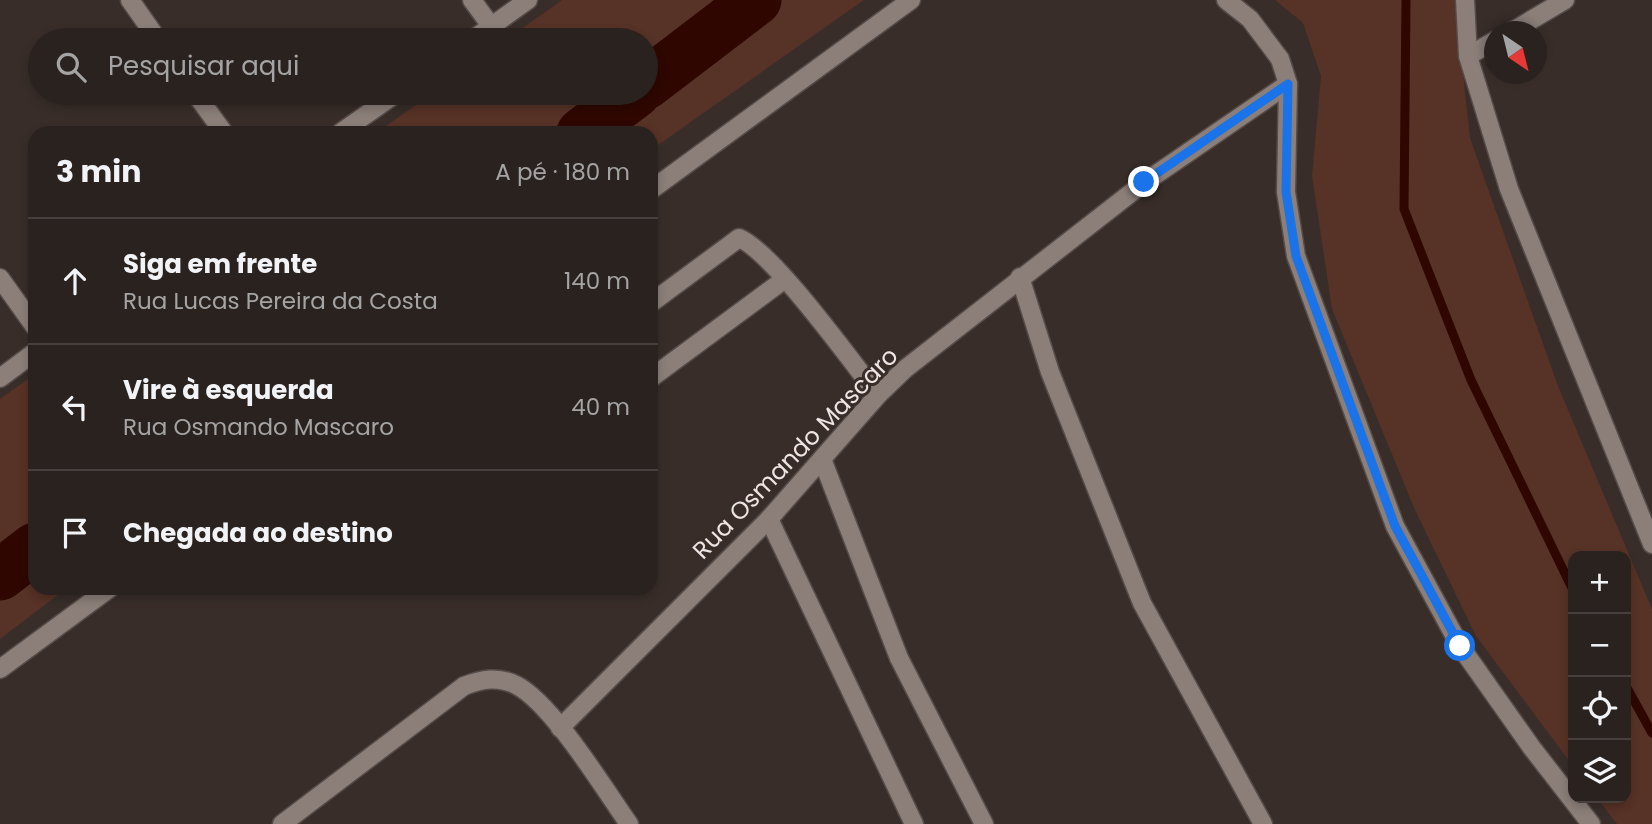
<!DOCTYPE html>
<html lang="pt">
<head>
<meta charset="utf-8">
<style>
	:root { --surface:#2a221f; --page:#362f2c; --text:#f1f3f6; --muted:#a5a4a4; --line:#463f3d }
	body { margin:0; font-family:Poppins,sans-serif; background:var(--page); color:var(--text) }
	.controls { position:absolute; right:21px; bottom:21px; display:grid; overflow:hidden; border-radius:14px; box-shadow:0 4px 10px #0003 }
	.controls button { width:63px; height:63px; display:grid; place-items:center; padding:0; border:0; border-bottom:2px solid var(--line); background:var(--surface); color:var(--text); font:35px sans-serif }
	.compass { position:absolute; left:1484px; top:21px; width:63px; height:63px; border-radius:50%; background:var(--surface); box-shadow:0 4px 10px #0003; rotate:145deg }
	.stop { position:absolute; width:21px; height:21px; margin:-16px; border:5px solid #1a73e8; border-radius:50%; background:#fff }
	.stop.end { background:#1a73e8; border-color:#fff; box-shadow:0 2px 7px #0008 }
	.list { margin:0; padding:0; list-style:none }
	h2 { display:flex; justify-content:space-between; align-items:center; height:91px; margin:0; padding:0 28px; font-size:30px }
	h2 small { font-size:23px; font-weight:400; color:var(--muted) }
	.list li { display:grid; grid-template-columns:46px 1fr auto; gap:21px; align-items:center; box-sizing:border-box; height:126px; padding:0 28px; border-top:2px solid var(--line) }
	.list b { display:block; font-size:26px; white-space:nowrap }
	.list p { margin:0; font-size:23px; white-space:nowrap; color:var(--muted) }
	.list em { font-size:23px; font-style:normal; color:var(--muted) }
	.icon { flex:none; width:38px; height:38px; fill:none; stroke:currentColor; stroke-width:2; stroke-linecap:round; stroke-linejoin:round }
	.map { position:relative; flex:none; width:1652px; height:824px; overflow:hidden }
	.search { position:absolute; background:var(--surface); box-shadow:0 4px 10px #0003; left:28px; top:28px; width:630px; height:77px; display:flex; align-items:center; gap:18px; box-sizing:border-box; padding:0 24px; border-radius:38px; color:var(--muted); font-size:26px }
	.panel { position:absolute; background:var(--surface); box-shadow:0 4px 10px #0003; left:28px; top:126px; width:630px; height:469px; border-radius:21px }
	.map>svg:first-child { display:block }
	.green { fill:#573226 }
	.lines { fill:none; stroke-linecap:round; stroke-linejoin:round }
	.stream { stroke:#2f0700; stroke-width:9 }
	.river { stroke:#2f0700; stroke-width:51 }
	.street-casing { stroke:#554b49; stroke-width:21 }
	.street { stroke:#8c7f7a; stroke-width:18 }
	.route { stroke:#1a73e8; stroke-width:9 }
	.labels { text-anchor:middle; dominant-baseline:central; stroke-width:6; stroke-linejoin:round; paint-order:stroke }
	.street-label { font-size:24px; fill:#eee6e4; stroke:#382d29 }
</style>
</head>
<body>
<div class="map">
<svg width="1652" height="824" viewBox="0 0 1652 824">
	<rect width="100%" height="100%" fill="#382d29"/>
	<g class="green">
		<path d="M562 0H864L651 150V133H376L433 93H646V40H506Z"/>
		<path d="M1275 0H1455L1470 138 1558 386 1652 609V824H1617L1597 798H1626V556H1573V766L1476 636 1415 510 1332 309 1312 176 1321 76 1303 23Z"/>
		<path d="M35 374V588H67L0 639V399Z"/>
	</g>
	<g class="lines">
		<g class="stream">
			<path d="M1406 0 1404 209 1471 380 1573 590"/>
			<path d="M1626 686 1652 733"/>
		</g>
		<g class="river">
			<path d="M646 84 756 0"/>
			<path d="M582 133 635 93"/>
			<path d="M0 575 35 548"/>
		</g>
		<defs>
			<g id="street">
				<path d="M130 0 158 40"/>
				<path d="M472 0 491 26"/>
				<path d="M1226 0 1250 19 1280 59 1288 84 1286 192 1296 256 1395 526 1460 646 1532 748 1591 824"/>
				<path d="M1465 0 1468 56 1509 189 1652 544"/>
				<path d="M1511 32 1565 0"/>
				<path d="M472 40 528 0"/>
				<path d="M1468 56 1494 41"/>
				<path d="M195 93 224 133"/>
				<path d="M340 133 397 93"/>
				<path d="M651 190 911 0"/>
				<path d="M1020 277 1050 372 1142 603 1263 824"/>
				<path d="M0 278 35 327"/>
				<path d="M651 303 739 238C773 252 851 361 878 395"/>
				<path d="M0 378 35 352"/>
				<path d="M651 378 785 279"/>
				<path d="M822 459 899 658 984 824"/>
				<path d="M769 519 914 824"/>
				<path d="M0 669 110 588"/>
				<path d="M560 728 769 519 878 395 905 369 1145 182 1288 84"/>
				<path d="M282 824 464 686C482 679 498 676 516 685 552 703 605 790 629 824"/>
			</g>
		</defs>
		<use href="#street" class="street-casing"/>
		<use href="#street" class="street"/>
	</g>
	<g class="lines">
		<path class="route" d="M1144 182 1288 84 1286 192 1296 256 1395 526 1460 646"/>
	</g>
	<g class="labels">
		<g class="street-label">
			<text transform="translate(795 453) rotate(-46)">Rua Osmando Mascaro</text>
		</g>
	</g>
</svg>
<div class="controls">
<button>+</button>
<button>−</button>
<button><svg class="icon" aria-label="locate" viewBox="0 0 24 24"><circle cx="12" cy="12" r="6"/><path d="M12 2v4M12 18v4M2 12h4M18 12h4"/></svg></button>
<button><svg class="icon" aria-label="layers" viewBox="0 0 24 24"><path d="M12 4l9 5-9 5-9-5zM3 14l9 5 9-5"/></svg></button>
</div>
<svg class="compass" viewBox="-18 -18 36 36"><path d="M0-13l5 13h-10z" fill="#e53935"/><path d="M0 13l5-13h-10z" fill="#a5a4a4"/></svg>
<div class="stop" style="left:1460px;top:646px"></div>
<div class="stop end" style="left:1144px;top:182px"></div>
<div class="search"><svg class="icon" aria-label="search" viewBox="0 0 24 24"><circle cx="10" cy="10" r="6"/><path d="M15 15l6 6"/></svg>Pesquisar aqui</div>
<section class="panel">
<h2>3 min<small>A pé · 180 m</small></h2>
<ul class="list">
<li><svg class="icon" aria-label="ahead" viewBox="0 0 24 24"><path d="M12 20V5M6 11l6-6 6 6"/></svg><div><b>Siga em frente</b><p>Rua Lucas Pereira da Costa</p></div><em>140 m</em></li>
<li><svg class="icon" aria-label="left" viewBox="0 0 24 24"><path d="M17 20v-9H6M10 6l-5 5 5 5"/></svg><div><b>Vire à esquerda</b><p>Rua Osmando Mascaro</p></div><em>40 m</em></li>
<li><svg class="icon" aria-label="arrive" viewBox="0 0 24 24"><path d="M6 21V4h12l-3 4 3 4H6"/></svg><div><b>Chegada ao destino</b></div></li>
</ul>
</section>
</div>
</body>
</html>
